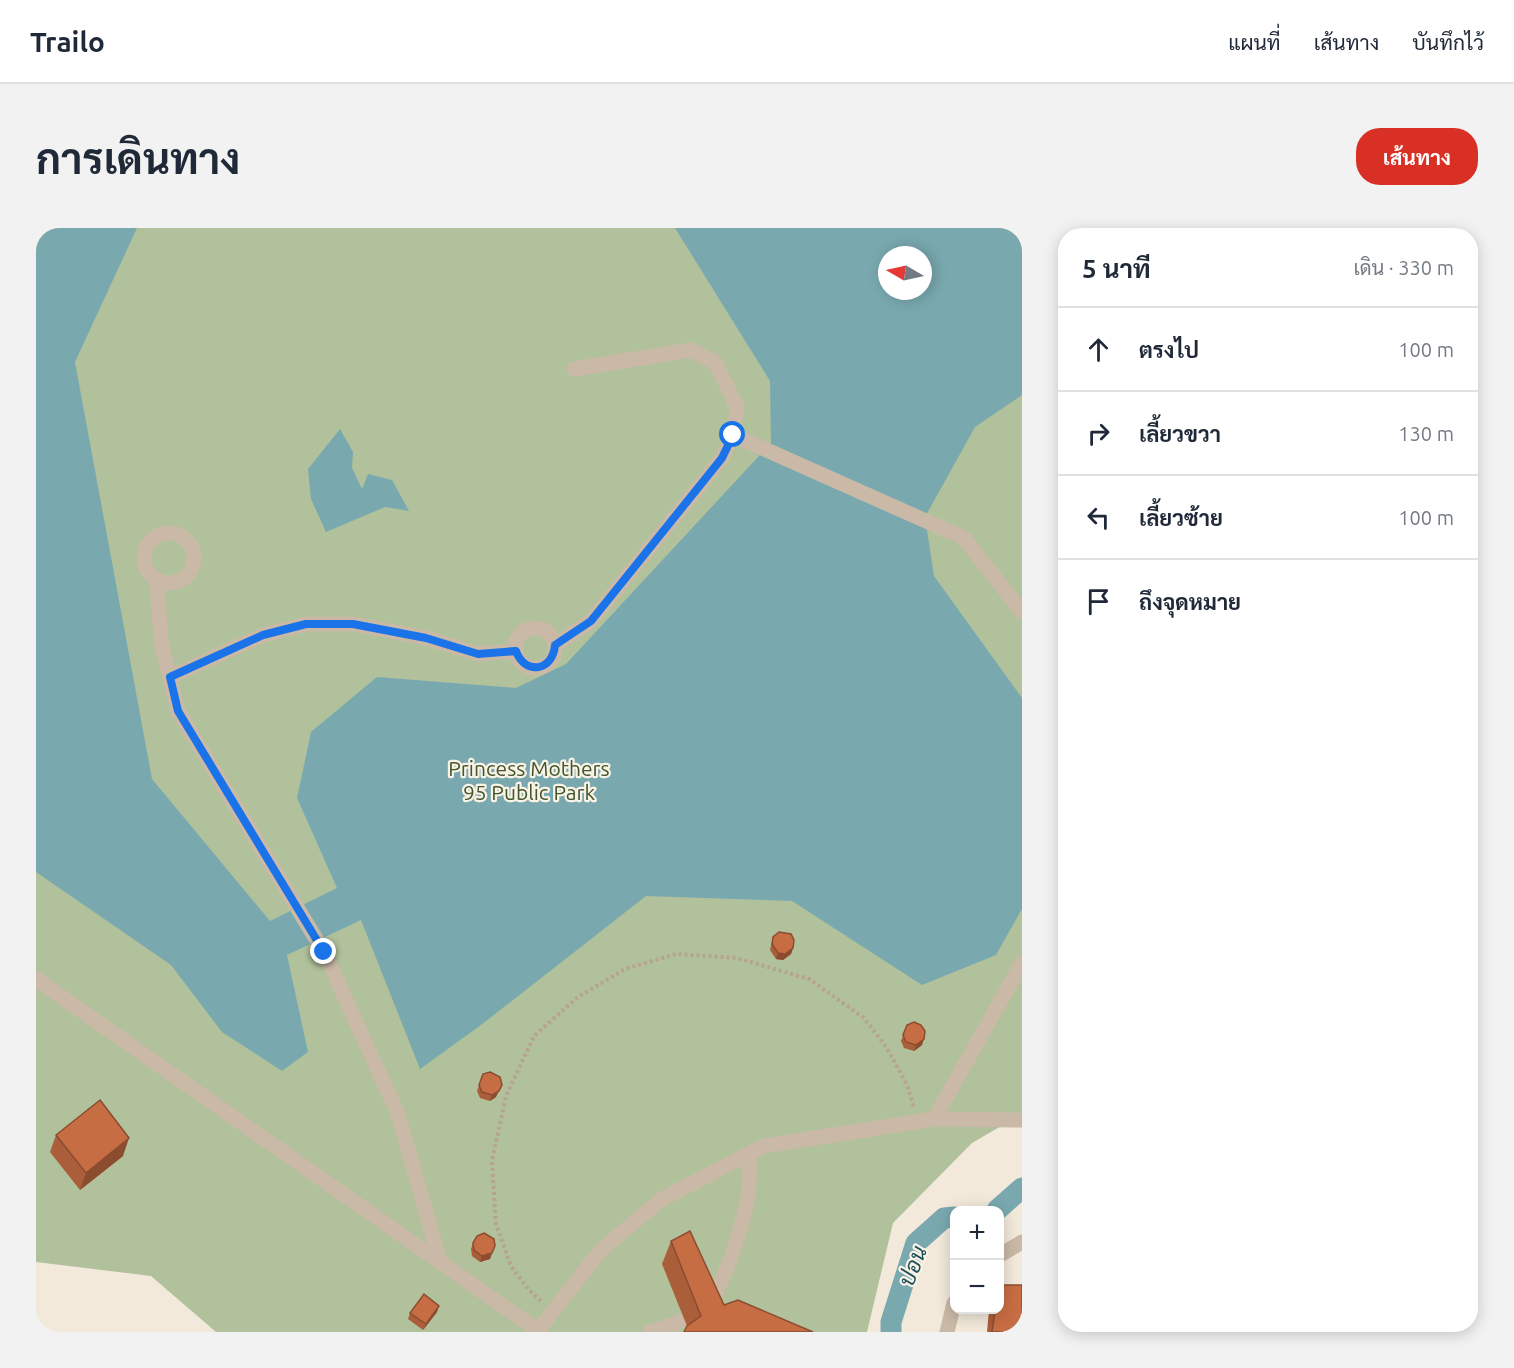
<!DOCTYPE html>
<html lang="th">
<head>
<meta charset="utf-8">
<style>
	:root { --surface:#fff; --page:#f2f2f3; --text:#1f2937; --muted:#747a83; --line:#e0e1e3; --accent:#d93025 }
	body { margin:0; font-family:Ubuntu,Sarabun,sans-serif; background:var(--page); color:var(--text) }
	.controls { position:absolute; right:18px; bottom:18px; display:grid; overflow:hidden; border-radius:12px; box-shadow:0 3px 15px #0003 }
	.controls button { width:54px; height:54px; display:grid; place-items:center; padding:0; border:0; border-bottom:2px solid var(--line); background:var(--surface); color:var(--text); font:30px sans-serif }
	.compass { position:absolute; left:842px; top:18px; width:54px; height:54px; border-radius:50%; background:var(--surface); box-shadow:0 3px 15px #0003; rotate:279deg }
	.stop { position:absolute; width:18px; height:18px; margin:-14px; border:4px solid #1a73e8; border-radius:50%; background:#fff }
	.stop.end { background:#1a73e8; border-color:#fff; box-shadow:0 2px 6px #0008 }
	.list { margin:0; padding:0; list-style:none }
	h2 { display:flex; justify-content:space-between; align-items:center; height:78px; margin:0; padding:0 24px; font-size:26px }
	h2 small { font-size:20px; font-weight:400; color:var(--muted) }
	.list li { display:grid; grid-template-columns:39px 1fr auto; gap:18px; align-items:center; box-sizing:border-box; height:84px; padding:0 24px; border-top:2px solid var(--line) }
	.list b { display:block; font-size:22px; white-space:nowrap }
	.list em { font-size:20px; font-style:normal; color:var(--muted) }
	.icon { flex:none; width:33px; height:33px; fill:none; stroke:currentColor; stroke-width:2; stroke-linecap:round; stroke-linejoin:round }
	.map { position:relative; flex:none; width:986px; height:1104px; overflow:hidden; border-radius:24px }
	header { display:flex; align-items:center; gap:36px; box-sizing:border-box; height:84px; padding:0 30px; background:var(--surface); border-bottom:2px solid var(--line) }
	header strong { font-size:28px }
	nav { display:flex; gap:33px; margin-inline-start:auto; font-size:21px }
	.intro { display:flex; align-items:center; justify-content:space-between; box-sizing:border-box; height:144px; padding:0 36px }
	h1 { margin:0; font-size:42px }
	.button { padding:15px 27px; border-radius:24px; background:var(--accent); color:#fff; font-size:21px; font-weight:700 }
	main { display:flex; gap:36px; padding:0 36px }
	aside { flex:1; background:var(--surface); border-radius:24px; box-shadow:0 3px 15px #0003 }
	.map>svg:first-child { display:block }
	.green { fill:#b1c19b; fill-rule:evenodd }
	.water { fill:#79a9af; fill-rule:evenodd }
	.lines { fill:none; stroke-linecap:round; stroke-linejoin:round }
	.canal { stroke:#79a9af; stroke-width:21 }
	.path { stroke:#b6a391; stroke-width:4; stroke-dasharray:3 3; stroke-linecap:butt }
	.minor { stroke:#cab9a6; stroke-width:15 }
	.wall { fill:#ab5e3a }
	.shaded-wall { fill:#8b4c30 }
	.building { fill:#c76d44; stroke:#8b4c30; stroke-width:1.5 }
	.route { stroke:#1a73e8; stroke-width:8 }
	.labels { text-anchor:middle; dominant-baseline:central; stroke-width:4.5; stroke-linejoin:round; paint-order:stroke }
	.park-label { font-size:21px; fill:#42552b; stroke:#f9f2e7 }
	.water-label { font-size:22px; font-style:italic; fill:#1d5058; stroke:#f9f2e7 }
</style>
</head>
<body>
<header>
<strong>Trailo</strong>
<nav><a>แผนที่</a><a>เส้นทาง</a><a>บันทึกไว้</a></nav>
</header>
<div class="intro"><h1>การเดินทาง</h1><a class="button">เส้นทาง</a></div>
<main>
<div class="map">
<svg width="986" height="1104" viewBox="0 0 986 1104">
	<rect width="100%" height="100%" fill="#f2e9db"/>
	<path class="green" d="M0 0H986V886L936 915 857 995 831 1104H180L115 1048 0 1034ZM851 27H887V63H851Z"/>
	<g class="water">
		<path d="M0 0H101L39 134 116 551 234 693 301 660 261 570 275 504 341 449 480 460 530 436 735 215 734 153 639 0H986V167L939 199 889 289 898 348 986 470V681L960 727 886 757 756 673 610 668 445 797 384 841 325 692 251 727 272 824 246 843 186 804 135 737 0 644ZM851 27H887V63H851Z"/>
		<path d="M304 201 317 224 316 240 326 261 332 246 356 252 373 283 349 279 290 304 275 271 272 241Z"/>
	</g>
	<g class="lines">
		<g class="canal">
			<path d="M961 982 986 960"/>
			<path d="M855 1104V1094L880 1015 908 990 918 989"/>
		</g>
		<path class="path" d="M505 1073 492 1061 475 1038 460 996 456 933 470 868 498 808 542 769 589 741 640 726 701 730 773 751 828 790 851 820 871 857 878 879"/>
		<g class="minor">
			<path d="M697 207 928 310 986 384"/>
			<circle cx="133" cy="330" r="25"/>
			<path d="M121 352 125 414 142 483 288 724 362 886 404 1033"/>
			<circle cx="499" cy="420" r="20"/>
			<path d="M519 417 555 393 686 230 697 207 701 179 679 134 654 122 538 141"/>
			<path d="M134 449 227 407 270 396H317L390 410 442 426 480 423"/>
			<path d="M0 751 504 1104"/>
			<path d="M898 891 986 735"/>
			<path d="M964 1027 986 1014"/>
			<path d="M501 1104 564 1023 626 971 728 918 898 891 986 892"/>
			<path d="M614 1104C628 1100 659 1089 669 1080 687 1064 708 992 712 968 714 954 713 939 714 926"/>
			<path d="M911 1104 918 1075"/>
		</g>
	</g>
	<g class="wall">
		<path d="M737 709 757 720 755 726 747 732 740 731 734 722Z"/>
		<path d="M871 797 886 817 878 823 868 820 865 813Z"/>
		<path d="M447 846 460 869 454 873 444 870 441 863Z"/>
		<path d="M20 907 87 928 44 962 14 924Z"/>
		<path d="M635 1013 688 1077 651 1098 626 1036Z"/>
		<path d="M437 1015 454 1031 444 1034 436 1028 435 1021Z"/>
		<path d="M953 1082H963L986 1104H951Z"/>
		<path d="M401 1084 387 1102 372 1091 374 1085Z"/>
	</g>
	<g class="shaded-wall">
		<path d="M757 720 755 726 747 732 740 731 742 725Z"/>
		<path d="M888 811 886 817 878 823 880 817Z"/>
		<path d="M466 857 460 869 454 873 456 867Z"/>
		<path d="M93 910 87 928 44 962 50 945Z"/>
		<path d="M459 1018 454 1031 444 1034 446 1028Z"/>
		<path d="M403 1078 401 1084 387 1102 390 1096Z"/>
	</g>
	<g class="building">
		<path d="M743 704 755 706 758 712 757 720 749 726 742 725 736 716 737 709Z"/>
		<path d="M878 794 885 797 889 803 888 811 880 817 870 814 867 807 871 797Z"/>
		<path d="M454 844 464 849 466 857 463 863 456 867 446 864 443 857 447 846Z"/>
		<path d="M64 872 93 910 50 945 20 907Z"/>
		<path d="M654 1003 688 1077 702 1072 777 1104H648L651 1098 665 1088 635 1013Z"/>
		<path d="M448 1005 458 1011 459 1018 456 1025 446 1028 438 1022 437 1015 441 1008Z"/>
		<path d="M963 1057H986V1104H956L959 1082H963Z"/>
		<path d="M388 1066 403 1078 390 1096 374 1085Z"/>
	</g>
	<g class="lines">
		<path class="route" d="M288 724 142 483 134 449 227 407 270 396H317L390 410 442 426 480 423C489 448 517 443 519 417L555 393 686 230 697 207"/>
	</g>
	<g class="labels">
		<g class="park-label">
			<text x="493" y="540">Princess Mothers<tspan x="493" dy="24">95 Public Park</tspan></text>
		</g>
		<g class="water-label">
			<text transform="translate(876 1038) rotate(-69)">ปอน</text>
		</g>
	</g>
</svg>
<div class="controls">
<button>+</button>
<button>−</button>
</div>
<svg class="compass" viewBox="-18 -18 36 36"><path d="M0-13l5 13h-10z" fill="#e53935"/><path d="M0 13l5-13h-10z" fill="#747a83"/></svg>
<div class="stop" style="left:697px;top:207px"></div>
<div class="stop end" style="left:288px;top:724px"></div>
</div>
<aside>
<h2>5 นาที<small>เดิน · 330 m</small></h2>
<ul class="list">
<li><svg class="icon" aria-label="ahead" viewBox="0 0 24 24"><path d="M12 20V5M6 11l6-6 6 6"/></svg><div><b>ตรงไป</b></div><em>100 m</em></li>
<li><svg class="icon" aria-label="right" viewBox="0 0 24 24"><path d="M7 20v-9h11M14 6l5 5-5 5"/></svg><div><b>เลี้ยวขวา</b></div><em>130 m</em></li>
<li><svg class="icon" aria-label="left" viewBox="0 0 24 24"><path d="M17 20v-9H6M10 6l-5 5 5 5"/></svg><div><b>เลี้ยวซ้าย</b></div><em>100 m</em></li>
<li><svg class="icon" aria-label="arrive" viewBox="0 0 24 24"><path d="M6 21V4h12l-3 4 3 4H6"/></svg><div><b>ถึงจุดหมาย</b></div></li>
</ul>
</aside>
</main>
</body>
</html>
